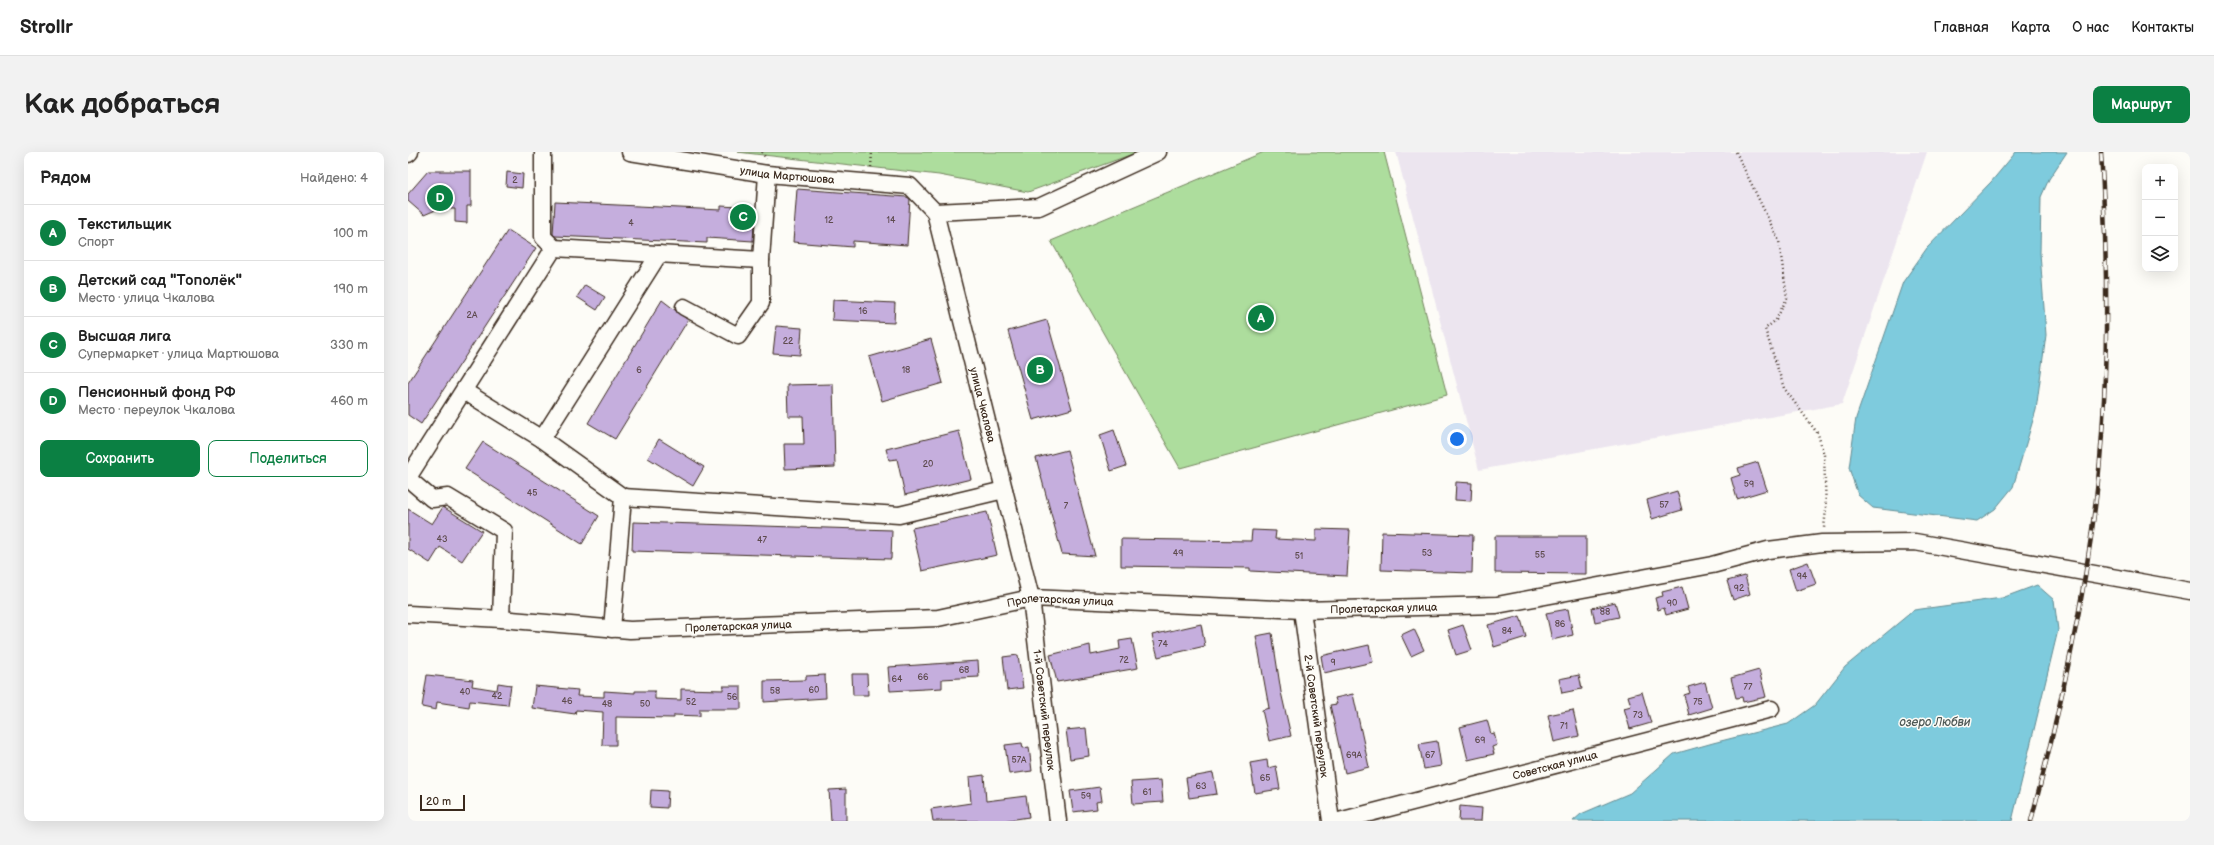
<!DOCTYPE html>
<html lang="ru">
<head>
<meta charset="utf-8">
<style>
	:root { --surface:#fff; --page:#f2f2f2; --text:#222; --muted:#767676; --line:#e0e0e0; --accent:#0b8043 }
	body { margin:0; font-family:"Balsamiq Sans",sans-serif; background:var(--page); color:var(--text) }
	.controls { position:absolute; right:12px; top:12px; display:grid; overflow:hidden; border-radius:8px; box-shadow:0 4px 16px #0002 }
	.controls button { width:36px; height:36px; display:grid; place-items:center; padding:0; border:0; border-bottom:1px solid var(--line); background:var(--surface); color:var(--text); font:20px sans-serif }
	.scale { position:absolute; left:12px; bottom:10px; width:45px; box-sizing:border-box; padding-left:4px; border:2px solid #3b2a1e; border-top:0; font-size:11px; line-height:14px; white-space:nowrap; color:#3b2a1e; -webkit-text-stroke:3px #fdfcf7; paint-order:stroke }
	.you { position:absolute; left:1049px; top:287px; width:14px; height:14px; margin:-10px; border:3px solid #fff; border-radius:50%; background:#1a73e8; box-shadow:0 0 0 6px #1a73e833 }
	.badge { display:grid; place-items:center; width:26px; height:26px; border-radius:50%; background:var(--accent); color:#fff; font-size:13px; font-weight:700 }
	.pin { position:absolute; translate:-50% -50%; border:2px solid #fff; box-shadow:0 1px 4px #0006 }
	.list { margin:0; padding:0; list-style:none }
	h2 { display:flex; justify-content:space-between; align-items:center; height:52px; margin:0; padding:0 16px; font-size:17px }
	h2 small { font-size:13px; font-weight:400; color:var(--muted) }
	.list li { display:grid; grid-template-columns:26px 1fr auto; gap:12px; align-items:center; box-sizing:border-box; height:56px; padding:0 16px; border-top:1px solid var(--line) }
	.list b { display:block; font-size:15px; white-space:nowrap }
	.list p { margin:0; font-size:13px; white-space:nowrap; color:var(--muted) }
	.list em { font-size:13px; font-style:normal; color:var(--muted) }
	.actions { display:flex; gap:8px; padding:12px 16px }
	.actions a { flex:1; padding:9px 0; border:1px solid var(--accent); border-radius:8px; text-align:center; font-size:14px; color:var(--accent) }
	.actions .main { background:var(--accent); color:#fff }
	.icon { flex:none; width:22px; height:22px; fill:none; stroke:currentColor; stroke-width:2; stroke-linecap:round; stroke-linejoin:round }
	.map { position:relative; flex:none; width:1782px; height:669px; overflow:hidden; border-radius:8px }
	header { display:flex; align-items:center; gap:24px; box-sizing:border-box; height:56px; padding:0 20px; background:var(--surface); border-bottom:1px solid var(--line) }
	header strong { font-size:19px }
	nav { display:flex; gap:22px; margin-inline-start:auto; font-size:14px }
	.intro { display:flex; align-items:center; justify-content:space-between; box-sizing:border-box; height:96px; padding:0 24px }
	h1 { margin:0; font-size:28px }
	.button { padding:10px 18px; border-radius:8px; background:var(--accent); color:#fff; font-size:14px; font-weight:700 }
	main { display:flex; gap:24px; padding:0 24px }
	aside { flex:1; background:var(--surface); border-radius:8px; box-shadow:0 4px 16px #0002 }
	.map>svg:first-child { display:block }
	.built { fill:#ece5ef }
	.green { fill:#addd9d; stroke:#74845e }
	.water { fill:#7ecbdd; stroke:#638b91 }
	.building { fill:#c5aedd; stroke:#3b2a1e }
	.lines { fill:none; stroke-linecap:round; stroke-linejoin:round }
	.minor-casing { stroke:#3b2a1e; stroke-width:19 }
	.path { stroke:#3b2a1e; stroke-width:2.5; stroke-dasharray:1 3; stroke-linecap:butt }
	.minor { stroke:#fdfcf7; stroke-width:16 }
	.rail-casing { stroke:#3b2a1e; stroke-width:4.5 }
	.rail { stroke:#fdfcf7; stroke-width:3; stroke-dasharray:9; stroke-linecap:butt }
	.labels { text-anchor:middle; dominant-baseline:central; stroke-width:3; stroke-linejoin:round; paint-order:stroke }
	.number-label { font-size:9px; fill:#5e4b4e }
	.street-label { font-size:11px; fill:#3b2a1e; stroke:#fdfcf7 }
	.water-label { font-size:12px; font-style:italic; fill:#4f5a57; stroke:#fdfcf7 }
</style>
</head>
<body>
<header>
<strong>Strollr</strong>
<nav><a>Главная</a><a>Карта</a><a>О нас</a><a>Контакты</a></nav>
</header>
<div class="intro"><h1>Как добраться</h1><a class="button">Маршрут</a></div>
<main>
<aside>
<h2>Рядом<small>Найдено: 4</small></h2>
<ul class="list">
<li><span class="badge">A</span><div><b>Текстильщик</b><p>Спорт</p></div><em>100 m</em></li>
<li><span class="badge">B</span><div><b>Детский сад &quot;Тополёк&quot;</b><p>Место · улица Чкалова</p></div><em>190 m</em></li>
<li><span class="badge">C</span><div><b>Высшая лига</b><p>Супермаркет · улица Мартюшова</p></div><em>330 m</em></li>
<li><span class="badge">D</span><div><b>Пенсионный фонд РФ</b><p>Место · переулок Чкалова</p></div><em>460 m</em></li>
</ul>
<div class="actions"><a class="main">Сохранить</a><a>Поделиться</a></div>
</aside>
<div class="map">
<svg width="1782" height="669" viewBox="0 0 1782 669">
	<rect width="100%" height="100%" fill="#fdfcf7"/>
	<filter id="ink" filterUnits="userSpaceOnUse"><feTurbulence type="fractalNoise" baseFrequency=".025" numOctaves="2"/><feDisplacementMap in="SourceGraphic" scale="8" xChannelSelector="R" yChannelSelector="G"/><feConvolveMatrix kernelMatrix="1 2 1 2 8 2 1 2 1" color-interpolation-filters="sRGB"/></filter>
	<g filter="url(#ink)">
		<path class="built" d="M988 0H1519L1434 252 1071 318Z"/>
		<g class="green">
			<path d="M329 0H730L620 40 531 23Z"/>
			<path d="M856 0H976L1039 243 772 316 643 89Z"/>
		</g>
		<g class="water">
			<path d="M1608 0H1659L1641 27 1633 45 1632 101 1638 183 1628 258 1605 335 1587 357 1569 369 1465 356 1450 343 1441 316 1448 266 1495 130 1519 96 1583 30Z"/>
			<path d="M1629 433 1646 448 1650 478 1604 669H1165L1173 662 1222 641 1266 602 1305 591 1380 572 1407 553 1437 515 1506 458 1594 446Z"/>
		</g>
		<g class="building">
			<path d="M20 19H63V54H59V71L47 70V57H30L16 63 0 49V42Z"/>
			<path d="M99 20 115 22 114 36 98 34Z"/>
			<path d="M389 37 499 45 502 47 499 93 445 89V95L385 90Z"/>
			<path d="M147 50 313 58V54L347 56 345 89 299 86V91L147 84 145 82Z"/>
			<path d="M100 78 128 96 13 272 0 263V231Z"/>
			<path d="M177 133 197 145 189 158 169 145Z"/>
			<path d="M254 148 280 168 207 287 180 271Z"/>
			<path d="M425 148 487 151 486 171 424 168Z"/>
			<path d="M639 168 664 257 625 268 600 179Z"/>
			<path d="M368 174 394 176 392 203 365 201Z"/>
			<path d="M523 187 535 231 474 249 461 205Z"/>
			<path d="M425 232 427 315 377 317 376 292H396L395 264H380L379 233Z"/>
			<path d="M706 278 718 314 703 319 692 283Z"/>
			<path d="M551 279 563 327 497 343 489 307 481 308 478 297Z"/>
			<path d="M251 287 296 315 285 334 240 306Z"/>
			<path d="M75 290 191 364 174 392 57 317Z"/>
			<path d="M659 298 687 404 654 402 628 306Z"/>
			<path d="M1350 310 1359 338 1329 347 1323 326 1332 323 1330 316Z"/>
			<path d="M1048 330 1064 331 1063 349 1047 348Z"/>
			<path d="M1269 339 1274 358 1244 367 1239 348Z"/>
			<path d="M35 355 74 379 54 409 32 395 22 411 0 397V357L24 372Z"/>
			<path d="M579 360 589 403 514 419 504 376Z"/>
			<path d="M225 370 484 378 483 407 224 399Z"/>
			<path d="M908 377 942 378 939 424 842 419V416L713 414V387L843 389 844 378 868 379 867 387 908 389Z"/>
			<path d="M974 380 1065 383 1064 421 973 418Z"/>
			<path d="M1087 384H1178V422L1087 421Z"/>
			<path d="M1400 410 1408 432 1388 439 1381 417Z"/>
			<path d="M1337 424 1342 442 1325 448 1319 429Z"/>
			<path d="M1274 435 1280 457 1258 463 1256 456 1250 458 1247 446 1255 444 1254 440Z"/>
			<path d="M1207 450 1211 465 1187 470 1184 456Z"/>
			<path d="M1160 457 1165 483 1144 488 1138 461Z"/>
			<path d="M1112 464 1118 485 1086 495 1080 473Z"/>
			<path d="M793 472 797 494 750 505 744 483Z"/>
			<path d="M1055 473 1064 498 1048 503 1040 478Z"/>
			<path d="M1006 477 1016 498 1003 504 993 483Z"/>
			<path d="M864 481 873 540 883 584 861 589 854 558 861 556 848 484Z"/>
			<path d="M724 487 730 516 649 530 642 503 682 493 683 503 712 497 711 489Z"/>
			<path d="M961 493 965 510 916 521 913 504Z"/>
			<path d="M610 503 615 536 599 538 595 505Z"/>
			<path d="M570 509 571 525 534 527V536L482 539 480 515Z"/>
			<path d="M1351 518 1358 545 1335 550 1334 545 1328 546 1323 526Z"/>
			<path d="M444 522H459L460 543H445Z"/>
			<path d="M19 523 65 528 64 534 89 538 90 531 103 533 100 553 62 549 61 555 29 550 28 558 14 555Z"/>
			<path d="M417 523 418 546 356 550V529L398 528V524Z"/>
			<path d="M1171 523 1174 537 1154 541 1151 527Z"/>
			<path d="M1297 530 1304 556 1281 563 1276 543 1282 541 1280 535Z"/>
			<path d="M127 534 170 538 169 544 196 545V539L227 541V539H247V547L273 548V537L315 538V534H333V557H292V564L266 563V566L208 565V593H194L195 560 168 558 167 562 124 556Z"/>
			<path d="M1234 540 1243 571 1222 577 1216 556 1223 554 1220 544Z"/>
			<path d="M945 542 961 615 937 621 922 553 929 552 927 546Z"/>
			<path d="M1165 558 1171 584 1146 590 1140 563Z"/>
			<path d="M1079 568 1083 582 1086 581 1089 593 1084 595 1086 602 1060 608 1052 575Z"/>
			<path d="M678 576 681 604 662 607 658 578Z"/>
			<path d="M1029 589 1033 614 1016 617 1011 592Z"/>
			<path d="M614 591 615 596 621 595 624 619 601 622 597 593Z"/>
			<path d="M859 608 860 616 868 614 872 637 847 641 842 611Z"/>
			<path d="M805 621 809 642 781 646 778 626Z"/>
			<path d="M576 623 578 649 618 644 621 665 594 669H525L523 657 563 651 561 625Z"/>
			<path d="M753 628 755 650 725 652 723 630Z"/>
			<path d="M692 635 694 649 688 650 689 657 665 660 662 639Z"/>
			<path d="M438 637V669H423L421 638Z"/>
			<path d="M243 638 260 639 259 656 242 655Z"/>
			<path d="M1052 654 1074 656 1073 669H1051Z"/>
		</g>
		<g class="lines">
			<defs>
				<g id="minor">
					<path d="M135 0V85L146 96 353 108 359 22"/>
					<path id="s1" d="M222 0 359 22 502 34 527 60 623 446 650 669"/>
					<path d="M0 2 2 0"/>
					<path d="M527 60 631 55 750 0"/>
					<path d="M276 155 330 184 353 151V108"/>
					<path d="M56 239 134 287 215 345 204 477"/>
					<path d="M134 287 251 102"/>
					<path d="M215 345 491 363 596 338"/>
					<path id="s2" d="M894 458 923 669"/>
					<path id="s3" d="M0 462 93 467 222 478 530 466 623 446 894 458 1089 453 1304 413 1360 398 1414 391 1507 390 1782 439"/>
					<path d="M93 467 96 379 40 345 24 347 4 330 1 324 146 96"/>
					<path id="s4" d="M931 669 1363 557"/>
				</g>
			</defs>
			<use href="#minor" class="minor-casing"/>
			<g class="path">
				<path d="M354 0 358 7"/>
				<path d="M1328 0 1371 89 1379 146 1368 168 1357 177 1376 236 1410 282 1416 303 1418 357 1416 376"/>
				<path d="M463 15 464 0"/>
			</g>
			<use href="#minor" class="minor"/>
			<defs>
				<path id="rail" d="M1623 669C1652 558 1678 444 1690 329 1701 220 1700 110 1693 0"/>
			</defs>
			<use href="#rail" class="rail-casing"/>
			<use href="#rail" class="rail"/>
		</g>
	</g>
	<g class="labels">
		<g class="number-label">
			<text x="107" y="28">2</text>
			<text x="421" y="68">12</text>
			<text x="483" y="68">14</text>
			<text x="223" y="71">4</text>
			<text x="455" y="159">16</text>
			<text x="64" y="163">2А</text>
			<text x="380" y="189">22</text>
			<text x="231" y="218">6</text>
			<text x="498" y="218">18</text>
			<text x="520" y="312">20</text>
			<text x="1341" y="332">59</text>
			<text x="124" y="341">45</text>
			<text x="1256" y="353">57</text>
			<text x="658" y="354">7</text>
			<text x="34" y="387">43</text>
			<text x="354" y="388">47</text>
			<text x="770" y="401">49</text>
			<text x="1019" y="401">53</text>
			<text x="1132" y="403">55</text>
			<text x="891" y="404">51</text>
			<text x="1394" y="424">94</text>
			<text x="1331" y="436">92</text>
			<text x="1264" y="451">90</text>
			<text x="1197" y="460">88</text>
			<text x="1152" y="472">86</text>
			<text x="1099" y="479">84</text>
			<text x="755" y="492">74</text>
			<text x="716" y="508">72</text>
			<text x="925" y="510">9</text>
			<text x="556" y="518">68</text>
			<text x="515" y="525">66</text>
			<text x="489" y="527">64</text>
			<text x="1340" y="535">77</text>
			<text x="406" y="538">60</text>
			<text x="367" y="539">58</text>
			<text x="57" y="540">40</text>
			<text x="89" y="544">42</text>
			<text x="324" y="545">56</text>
			<text x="159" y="549">46</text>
			<text x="283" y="550">52</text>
			<text x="1290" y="550">75</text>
			<text x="199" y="552">48</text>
			<text x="237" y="552">50</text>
			<text x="1230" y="563">73</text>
			<text x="1156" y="574">71</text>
			<text x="1072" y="588">69</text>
			<text x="946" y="603">69А</text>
			<text x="1022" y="603">67</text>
			<text x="611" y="608">57А</text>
			<text x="857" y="626">65</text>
			<text x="793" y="634">63</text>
			<text x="739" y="640">61</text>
			<text x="678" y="644">59</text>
		</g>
		<g class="street-label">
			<text stroke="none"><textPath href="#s1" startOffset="159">улица Мартюшова</textPath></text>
			<text stroke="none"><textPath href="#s1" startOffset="517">улица Чкалова</textPath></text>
			<text stroke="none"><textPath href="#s3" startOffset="655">Пролетарская улица</textPath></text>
			<text stroke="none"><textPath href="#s3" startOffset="979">Пролетарская улица</textPath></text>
			<text stroke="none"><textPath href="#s3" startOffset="331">Пролетарская улица</textPath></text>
			<text stroke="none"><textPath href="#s1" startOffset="829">1-й Советский переулок</textPath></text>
			<text stroke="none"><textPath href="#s2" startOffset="107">2-й Советский переулок</textPath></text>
			<text stroke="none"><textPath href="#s4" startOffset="223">Советская улица</textPath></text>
		</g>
		<g class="water-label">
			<text x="1527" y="570">озеро Любви</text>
		</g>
	</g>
</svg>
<div class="controls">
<button>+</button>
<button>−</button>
<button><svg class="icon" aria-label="layers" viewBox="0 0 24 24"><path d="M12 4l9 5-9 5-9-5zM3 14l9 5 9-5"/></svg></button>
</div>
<div class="scale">20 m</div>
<div class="you"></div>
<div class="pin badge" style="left:853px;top:166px">A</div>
<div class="pin badge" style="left:632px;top:218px">B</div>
<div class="pin badge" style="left:335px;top:65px">C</div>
<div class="pin badge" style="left:32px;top:46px">D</div>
</div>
</main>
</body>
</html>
